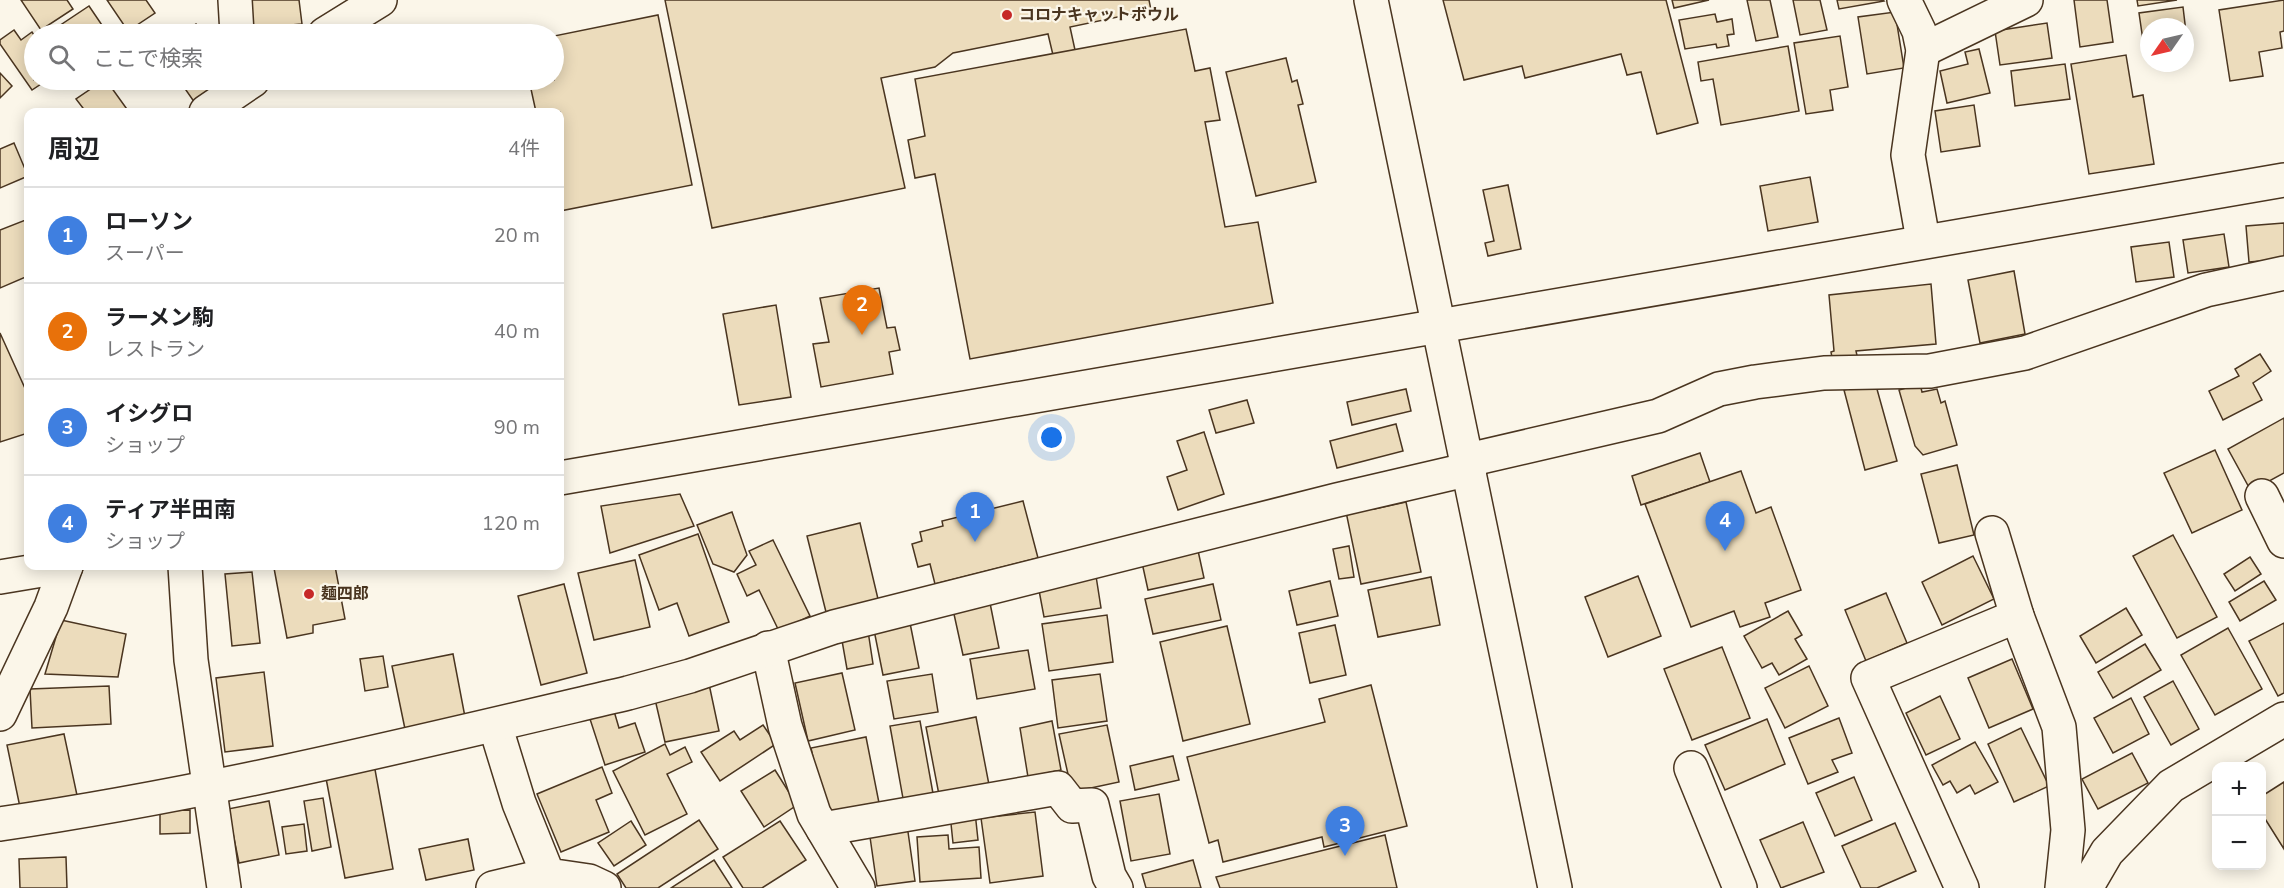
<!DOCTYPE html>
<html lang="ja">
<head>
<meta charset="utf-8">
<style>
	:root { --surface:#fff; --page:#f6f6f6; --text:#202124; --muted:#757577; --line:#e0e0e0; --accent:#111827 }
	body { margin:0; font-family:"Nunito Sans","Noto Sans JP",sans-serif; background:var(--page); color:var(--text) }
	.controls { position:absolute; right:18px; bottom:18px; display:grid; overflow:hidden; border-radius:12px; box-shadow:0 3px 15px #0003 }
	.controls button { width:54px; height:54px; display:grid; place-items:center; padding:0; border:0; border-bottom:2px solid var(--line); background:var(--surface); color:var(--text); font:30px sans-serif }
	.compass { position:absolute; left:2140px; top:18px; width:54px; height:54px; border-radius:50%; background:var(--surface); box-shadow:0 3px 15px #0003; rotate:236deg }
	.you { position:absolute; left:1052px; top:438px; width:21px; height:21px; margin:-15px; border:4px solid #fff; border-radius:50%; background:#1a73e8; box-shadow:0 0 0 9px #1a73e833 }
	.badge { display:grid; place-items:center; width:39px; height:39px; border-radius:50%; background:var(--accent); color:#fff; font-size:20px; font-weight:700 }
	.pin { position:absolute; translate:-50% -50px; filter:drop-shadow(0 2px 3px #0008) }
	.pin::after { content:''; position:absolute; top:32px; width:21px; height:18px; background:inherit; clip-path:polygon(0 0,100% 0,50% 100%) }
	.list { margin:0; padding:0; list-style:none }
	h2 { display:flex; justify-content:space-between; align-items:center; height:78px; margin:0; padding:0 24px; font-size:26px }
	h2 small { font-size:20px; font-weight:400; color:var(--muted) }
	.list li { display:grid; grid-template-columns:39px 1fr auto; gap:18px; align-items:center; box-sizing:border-box; height:96px; padding:0 24px; border-top:2px solid var(--line) }
	.list b { display:block; font-size:22px; white-space:nowrap }
	.list p { margin:0; font-size:20px; white-space:nowrap; color:var(--muted) }
	.list em { font-size:20px; font-style:normal; color:var(--muted) }
	.icon { flex:none; width:33px; height:33px; fill:none; stroke:currentColor; stroke-width:2; stroke-linecap:round; stroke-linejoin:round }
	.map { position:relative; flex:none; width:2284px; height:888px; overflow:hidden }
	.search { position:absolute; background:var(--surface); box-shadow:0 3px 15px #0003; left:24px; top:24px; width:540px; height:66px; display:flex; align-items:center; gap:15px; box-sizing:border-box; padding:0 21px; border-radius:33px; color:var(--muted); font-size:22px }
	.panel { position:absolute; background:var(--surface); box-shadow:0 3px 15px #0003; left:24px; top:108px; width:540px; height:462px; border-radius:12px }
	.map>svg:first-child { display:block }
	.building { fill:#ecdcbc; stroke:#4a3520; stroke-width:1.5 }
	.lines { fill:none; stroke-linecap:round; stroke-linejoin:round }
	.street-casing { stroke:#4a3520; stroke-width:36 }
	.secondary-casing { stroke:#4a3520; stroke-width:36 }
	.street { stroke:#fbf6e9; stroke-width:33 }
	.secondary { stroke:#fbf6e9; stroke-width:33 }
	.poi-dot { fill:#c62828; stroke:#fbf6e9; stroke-width:2 }
	.labels { text-anchor:middle; dominant-baseline:central; stroke-width:4.5; stroke-linejoin:round; paint-order:stroke }
	.poi-label { font-size:16px; font-weight:bold; fill:#4a3520; stroke:#fbf6e9; text-anchor:start }
</style>
</head>
<body>
<div class="map">
<svg width="2284" height="888" viewBox="0 0 2284 888">
	<rect width="100%" height="100%" fill="#fbf6e9"/>
	<g class="building">
		<path d="M21 0H67L73 9 41 30Z"/>
		<path d="M107 0H146L155 13 128 31Z"/>
		<path d="M249 0H299L302 24 280 26 281 34H254Z"/>
		<path d="M665 0H1149L1151 10 1070 27 1075 50 1053 55 1048 34 953 53 935 67 881 78 905 188 712 228Z"/>
		<path d="M1443 0H1666L1698 123 1657 134 1641 72 1627 75 1621 54 1525 78 1522 66 1464 80Z"/>
		<path d="M1672 0H1709L1674 8Z"/>
		<path d="M1747 0H1770L1778 37 1756 41Z"/>
		<path d="M1793 0H1820L1827 30 1800 35Z"/>
		<path d="M1837 0H1883L1884 1 1839 9Z"/>
		<path d="M2074 0H2107L2113 42 2080 47Z"/>
		<path d="M2137 0H2177L2138 6Z"/>
		<path d="M2284 0V31L2280 32 2282 48 2259 52 2263 76 2230 81 2219 10Z"/>
		<path d="M89 6 108 34H47Z"/>
		<path d="M2183 7 2188 49H2185V27H2149V53L2145 54 2139 13Z"/>
		<path d="M1895 12 1904 68 1867 74 1858 17Z"/>
		<path d="M1715 14 1717 22 1732 19 1734 34 1727 35 1729 46 1717 48 1716 44 1685 49 1679 20Z"/>
		<path d="M658 15 692 185 560 211V112H536L529 80H554V36Z"/>
		<path d="M2047 23 2052 58 2000 65 1995 31Z"/>
		<path d="M196 24 203 34H180Z"/>
		<path d="M1186 29 1195 71 1210 68 1220 120 1205 122 1225 227 1258 222 1273 303 970 359 935 174 915 178 908 140 925 136 915 79Z"/>
		<path d="M14 30 21 40 32 32 34 35V80H47L32 90 0 44V40Z"/>
		<path d="M1840 36 1848 87 1830 90 1833 110 1806 114 1794 43Z"/>
		<path d="M1788 46 1799 111 1721 125 1713 79 1701 81 1698 62Z"/>
		<path d="M1979 49 1990 93 1947 103 1940 71 1968 64 1965 52Z"/>
		<path d="M2126 55 2133 97 2143 95 2154 164 2089 174 2071 64Z"/>
		<path d="M1286 58 1292 82 1297 80 1303 104 1298 105 1316 182 1256 196 1226 72Z"/>
		<path d="M2065 64 2070 99 2015 106 2011 71Z"/>
		<path d="M0 73 12 86 0 98Z"/>
		<path d="M104 80H106L129 112H86L76 99Z"/>
		<path d="M179 80H224L221 90 197 106Z"/>
		<path d="M1974 105 1980 146 1941 152 1935 111Z"/>
		<path d="M14 143 28 176 0 188V149Z"/>
		<path d="M1810 177 1818 222 1768 231 1760 186Z"/>
		<path d="M1508 185 1521 249 1488 256 1485 243 1494 241 1483 190Z"/>
		<path d="M28 219V276L0 288V230Z"/>
		<path d="M2284 223V259L2249 262 2246 226Z"/>
		<path d="M2224 234 2229 267 2188 273 2183 240Z"/>
		<path d="M2169 242 2174 277 2136 282 2131 247Z"/>
		<path d="M2014 271 2025 334 1980 343 1968 280Z"/>
		<path d="M1931 284 1936 344 1856 351 1858 360 1833 363 1831 352 1834 351 1829 295Z"/>
		<path d="M879 288 887 328 895 327 900 350 889 352 893 374 821 387 813 344 829 342 820 298Z"/>
		<path d="M776 305 791 397 739 405 723 314Z"/>
		<path d="M0 333 28 395V433L0 442Z"/>
		<path d="M2260 354 2271 371 2253 383 2262 400 2223 420 2209 391 2239 376 2235 369Z"/>
		<path d="M1875 382 1897 461 1865 470 1844 390Z"/>
		<path d="M1920 384 1922 392 1937 389 1941 403 1945 401 1957 445 1923 455 1915 446 1899 390Z"/>
		<path d="M1406 389 1411 411 1352 425 1347 402Z"/>
		<path d="M1247 400 1254 423 1216 433 1209 410Z"/>
		<path d="M2284 418V473L2251 491 2228 449Z"/>
		<path d="M1396 424 1403 451 1337 468 1330 441Z"/>
		<path d="M1204 432 1224 494 1178 510 1167 477 1187 470 1177 441Z"/>
		<path d="M2215 450 2242 510 2192 533 2164 473Z"/>
		<path d="M1700 453 1710 482 1641 505 1632 476Z"/>
		<path d="M1957 465 1974 535 1939 543 1921 474Z"/>
		<path d="M1741 471 1756 513 1771 507 1801 590 1765 603 1770 617 1740 627 1734 611 1691 627 1645 504Z"/>
		<path d="M680 494 694 526 610 553 601 506Z"/>
		<path d="M1023 501 1038 558 935 584 930 564 918 567 912 544 922 541 920 532 943 526 942 521Z"/>
		<path d="M1373 501 1374 509 1406 502 1421 572 1361 584 1345 507Z"/>
		<path d="M732 512 747 555 734 572 713 564 697 525Z"/>
		<path d="M860 523 878 599 826 612 807 536Z"/>
		<path d="M698 534 729 622 689 636 677 603 659 610 639 555Z"/>
		<path d="M2173 535 2217 617 2177 638 2133 556Z"/>
		<path d="M773 540 810 616 779 631 759 590 747 596 737 574 756 565 749 551Z"/>
		<path d="M1197 546 1204 578 1148 590 1141 558Z"/>
		<path d="M1349 546 1354 577 1339 579 1333 549Z"/>
		<path d="M1973 556 1994 599 1942 625 1922 582Z"/>
		<path d="M2250 557 2261 574 2235 591 2224 574Z"/>
		<path d="M635 560 650 627 594 640 578 573Z"/>
		<path d="M287 566H335L345 619 313 625V633L287 638 274 568Z"/>
		<path d="M252 572 260 643 232 646 225 574Z"/>
		<path d="M1096 576 1101 608 1044 617 1038 585Z"/>
		<path d="M1638 576 1661 636 1608 657 1585 597Z"/>
		<path d="M1431 577 1440 625 1378 637 1368 590Z"/>
		<path d="M1330 581 1338 616 1297 625 1289 591Z"/>
		<path d="M2264 581 2276 600 2240 621 2229 602Z"/>
		<path d="M564 584 587 673 541 685 518 596Z"/>
		<path d="M1213 584 1221 620 1153 634 1145 599Z"/>
		<path d="M1886 593 1907 643 1866 661 1845 610Z"/>
		<path d="M989 598 999 648 963 655 952 605Z"/>
		<path d="M2126 608 2142 635 2096 663 2080 636Z"/>
		<path d="M1788 611 1802 635 1795 639 1807 659 1779 675 1772 663 1762 668 1744 636Z"/>
		<path d="M1107 615 1113 662 1049 671 1042 624Z"/>
		<path d="M909 618 919 668 883 675 873 625Z"/>
		<path d="M61 620 126 634 118 677 45 674Z"/>
		<path d="M2284 623V693L2278 696 2249 641Z"/>
		<path d="M1335 625 1346 675 1310 683 1299 633Z"/>
		<path d="M1227 626 1250 724 1183 741 1160 642Z"/>
		<path d="M2228 628 2262 689 2215 715 2181 655Z"/>
		<path d="M868 631 873 664 847 669 841 635Z"/>
		<path d="M2145 644 2161 670 2113 698 2098 672Z"/>
		<path d="M1722 647 1750 718 1692 740 1664 669Z"/>
		<path d="M1028 650 1035 689 977 699 970 659Z"/>
		<path d="M453 654 465 717 405 729 392 666Z"/>
		<path d="M383 656 388 687 365 691 360 659Z"/>
		<path d="M2012 659 2033 709 1989 728 1968 678Z"/>
		<path d="M1809 666 1828 706 1785 728 1765 688Z"/>
		<path d="M264 672 273 746 225 752 216 678Z"/>
		<path d="M842 673 855 730 808 741 795 683Z"/>
		<path d="M932 674 938 712 894 719 887 681Z"/>
		<path d="M1100 674 1107 721 1058 728 1052 680Z"/>
		<path d="M2173 681 2199 729 2171 745 2144 697Z"/>
		<path d="M709 684 719 731 665 742 654 695Z"/>
		<path d="M1371 685 1407 826 1324 847 1322 837 1223 862 1218 840 1209 843 1187 757 1325 722 1319 699Z"/>
		<path d="M109 686 111 724 32 728 30 689Z"/>
		<path d="M1940 696 1960 739 1926 755 1906 713Z"/>
		<path d="M2131 698 2149 734 2113 753 2094 718Z"/>
		<path d="M614 711 619 728 635 723 645 752 605 765 590 719Z"/>
		<path d="M976 717 990 790 940 800 926 727Z"/>
		<path d="M1839 718 1852 753 1832 760 1838 772 1808 784 1789 738Z"/>
		<path d="M1767 719 1785 764 1725 790 1705 745Z"/>
		<path d="M920 721 934 799 904 804 890 726Z"/>
		<path d="M1052 721 1061 770 1028 777 1020 728Z"/>
		<path d="M763 725 776 744 720 781 701 752 734 731 740 740Z"/>
		<path d="M1107 725 1119 782 1072 792 1059 734Z"/>
		<path d="M2021 728 2049 786 2014 802 1988 744Z"/>
		<path d="M64 734 78 800 21 812 7 745Z"/>
		<path d="M866 737 880 808 826 819 811 748Z"/>
		<path d="M1975 742 1998 782 1975 794 1970 785 1957 793 1950 781 1943 785 1932 765Z"/>
		<path d="M665 744 670 755 685 747 692 762 667 774 687 814 645 835 613 771Z"/>
		<path d="M2132 753 2148 783 2098 809 2082 779Z"/>
		<path d="M1173 756 1179 780 1135 790 1130 766Z"/>
		<path d="M374 764 393 869 345 878 325 773Z"/>
		<path d="M602 767 612 793 596 800 609 832 561 852 537 794Z"/>
		<path d="M775 770 797 805 764 827 741 791Z"/>
		<path d="M1854 777 1872 820 1835 836 1816 793Z"/>
		<path d="M2284 782V849L2262 814V796Z"/>
		<path d="M1159 794 1170 854 1131 861 1120 801Z"/>
		<path d="M323 798 331 847 312 851 304 801Z"/>
		<path d="M269 801 279 855 239 863 228 809Z"/>
		<path d="M190 810V833L160 834V811Z"/>
		<path d="M975 812 978 840 953 843 950 814Z"/>
		<path d="M1035 812 1043 876 990 883 981 818Z"/>
		<path d="M699 820 718 849 658 888H626L617 874Z"/>
		<path d="M631 821 646 845 614 866 598 843Z"/>
		<path d="M780 821 806 860 762 888H743L723 857Z"/>
		<path d="M1803 822 1824 872 1781 888 1760 840Z"/>
		<path d="M1895 823 1916 871 1877 888H1861L1842 846Z"/>
		<path d="M304 824 307 851 286 854 282 827Z"/>
		<path d="M907 825 915 881 877 886 869 830Z"/>
		<path d="M948 835 949 849 979 847 981 878 920 882 917 837Z"/>
		<path d="M1385 835 1397 888H1220L1216 877Z"/>
		<path d="M468 839 474 870 426 880 419 849Z"/>
		<path d="M66 857 67 888H20L19 859Z"/>
		<path d="M714 860 732 888H671Z"/>
		<path d="M1193 860 1201 888H1146L1142 874Z"/>
	</g>
	<g class="lines">
		<defs>
			<g id="street">
				<path d="M235 0 237 34"/>
				<path d="M1904 0 1919 31 1923 50 1908 155 1923 240"/>
				<path d="M325 34 380 0"/>
				<path d="M1923 50 2026 0"/>
				<path d="M206 112 253 80"/>
				<path d="M1468 460 1658 416 1719 389 1755 382 1824 373 1930 371 2025 353 2206 290 2284 273"/>
				<path d="M2262 496 2284 541"/>
				<path d="M1992 533 2017 616 2059 727 2068 830 2062 888"/>
				<path d="M185 566 191 660 224 888"/>
				<path d="M768 648 785 726 814 814 858 888"/>
				<path d="M0 714 51 607 66 566"/>
				<path d="M495 725 519 803 548 875 589 881 604 888"/>
				<path d="M1691 768 1740 888"/>
				<path d="M0 824C212 793 420 742 628 693L690 676 834 627 1337 500 1470 469"/>
				<path d="M823 829 1058 788 1072 806 1092 805 1109 876 1116 888"/>
				<path d="M493 888 548 875"/>
				<path d="M1962 888 1868 678 2017 616"/>
				<path d="M2086 888 2107 852 2171 786 2284 719"/>
			</g>
			<g id="secondary">
				<path d="M1371 0 1555 888"/>
				<path d="M560 478 2284 180"/>
				<path d="M0 577 66 566"/>
			</g>
		</defs>
		<use href="#street" class="street-casing"/>
		<use href="#secondary" class="secondary-casing"/>
		<use href="#street" class="street"/>
		<use href="#secondary" class="secondary"/>
	</g>
	<g class="poi-dot">
		<circle cx="1007" cy="15" r="6"/>
		<circle cx="309" cy="594" r="6"/>
	</g>
	<g class="labels">
		<g class="poi-label">
			<text x="1019" y="15">コロナキャットボウル</text>
			<text x="321" y="594">麺四郎</text>
		</g>
	</g>
</svg>
<div class="controls">
<button>+</button>
<button>−</button>
</div>
<svg class="compass" viewBox="-18 -18 36 36"><path d="M0-13l5 13h-10z" fill="#e53935"/><path d="M0 13l5-13h-10z" fill="#757577"/></svg>
<div class="you"></div>
<div class="pin badge" style="left:975px;top:542px;background:#3f7fe0">1</div>
<div class="pin badge" style="left:862px;top:335px;background:#e8710a">2</div>
<div class="pin badge" style="left:1345px;top:856px;background:#3f7fe0">3</div>
<div class="pin badge" style="left:1725px;top:551px;background:#3f7fe0">4</div>
<div class="search"><svg class="icon" aria-label="search" viewBox="0 0 24 24"><circle cx="10" cy="10" r="6"/><path d="M15 15l6 6"/></svg>ここで検索</div>
<section class="panel">
<h2>周辺<small>4件</small></h2>
<ul class="list">
<li><span class="badge" style="background:#3f7fe0">1</span><div><b>ローソン</b><p>スーパー</p></div><em>20 m</em></li>
<li><span class="badge" style="background:#e8710a">2</span><div><b>ラーメン駒</b><p>レストラン</p></div><em>40 m</em></li>
<li><span class="badge" style="background:#3f7fe0">3</span><div><b>イシグロ</b><p>ショップ</p></div><em>90 m</em></li>
<li><span class="badge" style="background:#3f7fe0">4</span><div><b>ティア半田南</b><p>ショップ</p></div><em>120 m</em></li>
</ul>
</section>
</div>
</body>
</html>
